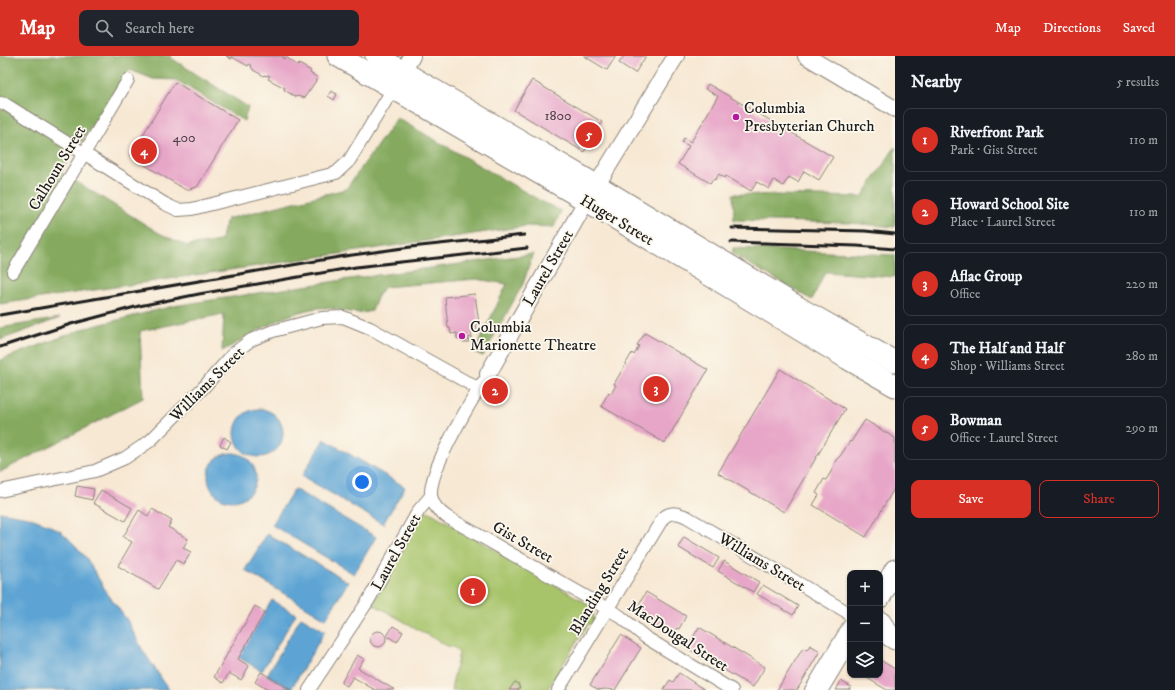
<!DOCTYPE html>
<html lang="en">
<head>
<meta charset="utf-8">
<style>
	:root { --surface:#171b24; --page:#20242c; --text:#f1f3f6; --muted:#9ea1a6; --line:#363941; --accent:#d93025 }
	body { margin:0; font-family:"IM FELL DW Pica",serif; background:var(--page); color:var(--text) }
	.controls { position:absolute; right:12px; bottom:12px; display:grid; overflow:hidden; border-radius:8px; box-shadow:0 1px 3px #0004 }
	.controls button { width:36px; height:36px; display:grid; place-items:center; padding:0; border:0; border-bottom:1px solid var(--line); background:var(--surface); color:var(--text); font:20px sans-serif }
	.you { position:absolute; left:362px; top:426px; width:14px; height:14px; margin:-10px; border:3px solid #fff; border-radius:50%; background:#1a73e8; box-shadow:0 0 0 6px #1a73e833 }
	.badge { display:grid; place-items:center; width:26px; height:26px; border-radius:50%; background:var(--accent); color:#fff; font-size:13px; font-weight:700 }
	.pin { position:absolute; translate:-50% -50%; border:2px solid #fff; box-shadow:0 1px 4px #0006 }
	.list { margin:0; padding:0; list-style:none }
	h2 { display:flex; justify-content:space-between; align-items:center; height:52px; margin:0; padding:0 16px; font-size:17px }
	h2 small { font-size:13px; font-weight:400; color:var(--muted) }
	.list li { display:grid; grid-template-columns:26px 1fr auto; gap:12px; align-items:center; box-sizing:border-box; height:64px; margin:0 8px 8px; padding:0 8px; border:1px solid var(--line); border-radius:8px }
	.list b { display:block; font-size:15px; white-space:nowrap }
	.list p { margin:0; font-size:13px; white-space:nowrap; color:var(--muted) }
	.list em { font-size:13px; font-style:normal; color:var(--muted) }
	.actions { display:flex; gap:8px; padding:12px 16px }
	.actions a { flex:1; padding:9px 0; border:1px solid var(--accent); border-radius:8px; text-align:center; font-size:14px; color:var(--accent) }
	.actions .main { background:var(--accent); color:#fff }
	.icon { flex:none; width:22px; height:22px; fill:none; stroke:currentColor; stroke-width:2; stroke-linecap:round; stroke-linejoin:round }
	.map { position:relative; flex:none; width:895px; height:634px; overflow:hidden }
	header { display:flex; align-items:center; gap:24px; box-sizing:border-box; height:56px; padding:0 20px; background:var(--accent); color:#fff }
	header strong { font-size:19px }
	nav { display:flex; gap:22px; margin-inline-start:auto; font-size:14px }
	.search { width:280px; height:36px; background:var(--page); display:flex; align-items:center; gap:10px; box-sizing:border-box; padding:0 14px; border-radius:8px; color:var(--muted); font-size:15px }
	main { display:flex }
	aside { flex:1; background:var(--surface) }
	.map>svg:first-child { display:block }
	.green { fill:#a7c46b; stroke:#627044 }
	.forest { fill:#85aa5f; stroke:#50633e }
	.water { fill:#5da4d4; stroke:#3c6078 }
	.building { fill:#e7a6c8 }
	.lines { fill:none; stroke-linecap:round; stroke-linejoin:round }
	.street-casing { stroke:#8a8278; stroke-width:14 }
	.secondary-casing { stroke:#8a8278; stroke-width:18 }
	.highway-casing { stroke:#8a8278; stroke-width:23 }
	.street { stroke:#fff; stroke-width:12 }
	.secondary { stroke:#fff; stroke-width:16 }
	.highway { stroke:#fff; stroke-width:21 }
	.rail { stroke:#1c1c1c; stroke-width:3 }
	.poi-dot { fill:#b5179e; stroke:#fbf7ec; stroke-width:1.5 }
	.labels { text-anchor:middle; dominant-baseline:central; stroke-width:3.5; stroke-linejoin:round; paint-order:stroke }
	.number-label { font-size:14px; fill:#4f3e47 }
	.poi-label { font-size:16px; fill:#1c1c1c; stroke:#fbf7ec; text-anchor:start }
	.street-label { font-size:16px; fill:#1c1c1c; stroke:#fbf7ec }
</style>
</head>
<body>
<header>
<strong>Map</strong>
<div class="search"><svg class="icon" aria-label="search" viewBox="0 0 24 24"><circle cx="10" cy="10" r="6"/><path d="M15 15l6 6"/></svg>Search here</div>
<nav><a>Map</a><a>Directions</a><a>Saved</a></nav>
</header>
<main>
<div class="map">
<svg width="895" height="634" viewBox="0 0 895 634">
	<rect width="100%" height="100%" fill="#fbf7ec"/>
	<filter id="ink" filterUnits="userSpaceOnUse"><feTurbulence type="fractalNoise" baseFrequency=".025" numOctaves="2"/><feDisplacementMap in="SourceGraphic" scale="8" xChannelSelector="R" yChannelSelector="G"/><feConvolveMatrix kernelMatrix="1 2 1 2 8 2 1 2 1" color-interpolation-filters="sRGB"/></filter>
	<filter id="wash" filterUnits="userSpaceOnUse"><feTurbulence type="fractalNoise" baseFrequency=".012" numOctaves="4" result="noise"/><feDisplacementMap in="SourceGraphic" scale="16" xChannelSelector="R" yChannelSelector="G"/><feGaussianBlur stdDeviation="0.9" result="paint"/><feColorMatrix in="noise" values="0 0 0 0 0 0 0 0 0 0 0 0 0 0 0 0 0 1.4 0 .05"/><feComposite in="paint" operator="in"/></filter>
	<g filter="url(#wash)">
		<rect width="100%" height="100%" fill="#f7e8d3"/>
		<path class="green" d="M428 455 588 548 593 554 594 565 592 568H588L547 634H451L459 597 454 591 447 590 373 548 417 468C420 462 421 456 428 455Z"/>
		<g class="forest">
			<path d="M0 0H172L171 2 248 51 244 65 176 24 153 23 130 14 61 116 159 177 187 190 220 185 227 163 346 133 397 62 539 144 561 155 554 171 527 170 0 248Z"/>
			<path d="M895 91V171L850 167 734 164 733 138 862 141Z"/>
			<path d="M733 192 895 199V221L825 216 812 244 732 198Z"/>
			<path d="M533 198 523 228 483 300 474 296 507 228 476 223 385 231 379 237 372 255C353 261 335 250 317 252 283 257 252 279 222 295L224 258 140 275 143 342 0 416V304L86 272 173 250 356 222Z"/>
			<path d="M60 262 0 284V272Z"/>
		</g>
		<g class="water">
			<circle cx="259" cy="377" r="24"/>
			<path d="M324 383 405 431 383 468 302 420Z"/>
			<circle cx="232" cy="421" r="24"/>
			<path d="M294 433 376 481 354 518 272 469Z"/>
			<path d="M0 456 28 461 47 468 63 477 75 489 87 503 107 537 127 564 142 593 169 634H0Z"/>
			<path d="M267 478 348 526 326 563 245 514Z"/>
			<path d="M272 544 296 558 262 615 238 601Z"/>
			<path d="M301 561 325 575 291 633 267 619Z"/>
		</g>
		<g id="blocks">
			<g class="building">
				<path d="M226 0H284L283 2 285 3 286 1 298 10 299 8 311 15 310 17 318 22 304 42 297 40 296 41 284 34 285 32 268 23 270 20 268 19 267 20 264 19V20L253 14V13L251 11 252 10 249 8 248 10 232 1 231 3Z"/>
				<path d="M584 0H616L607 14Z"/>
				<path d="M624 0H646L635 17 619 7Z"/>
				<path d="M532 24 602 66 584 96 514 54Z"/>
				<path d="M175 26 238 64 197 131 186 134 130 100Z"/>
				<path d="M708 28 833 101 819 124 804 115 798 126 789 121 783 130 774 124 769 133 757 126 751 135 726 120 725 122 719 118 715 124 713 123 710 127 678 108 689 90 682 86 684 82 691 86 718 40 705 33Z"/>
				<path d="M331 35 337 38 334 44 328 40Z"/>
				<path d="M475 238 479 268H476L477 275H471L472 281 468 282 469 286H462L461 283H457V277L451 278 450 272H448L445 241Z"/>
				<path d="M645 277 708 314 665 387 601 350 609 336 611 338 616 329 614 328 632 297 634 299 639 290 637 289Z"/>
				<path d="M780 313 845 353 784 456 718 417Z"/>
				<path d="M865 364 895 382V431L866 481 813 449 819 439 816 437 824 423 826 424 832 414 836 404 841 399 850 385 851 386Z"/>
				<path d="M224 381 231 386 227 393 220 389Z"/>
				<path d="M77 430 94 433 92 444 75 440Z"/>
				<path d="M101 434 132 452 125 465 93 447Z"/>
				<path d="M152 453 172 465 168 471 188 483 183 492 191 496 184 508 176 504 158 533 118 510 132 486 123 481 139 454 148 460Z"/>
				<path d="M684 481 719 502 713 512 678 491Z"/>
				<path d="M724 505 759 526 753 536 718 515Z"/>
				<path d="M763 529 798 550 793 559 757 538Z"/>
				<path d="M646 536 686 560 679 573 677 572 672 579 636 558 640 551 638 550Z"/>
				<path d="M255 550 265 556 238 603 249 610 241 624 229 617 223 627 214 621Z"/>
				<path d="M393 570 403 576 397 586 387 580Z"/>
				<path d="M699 571 765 611 753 631 687 592Z"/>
				<circle cx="378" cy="583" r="8"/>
				<path d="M621 579 641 592 615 634 605 633 599 634 590 629Z"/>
				<path d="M810 589 820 595 797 634H777L803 592 807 594Z"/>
				<path d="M357 599 364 603 358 612 395 634H375L353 621 347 630 341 627Z"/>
				<path d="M880 604 895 613V634H887L862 619H880Z"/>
				<path d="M261 616 291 634H268L255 626Z"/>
				<path d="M679 617 705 634H663L670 624 673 626Z"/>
				<path d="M841 625 851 631 849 634H836Z"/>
				<path d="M515 626 519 628 518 630 520 631 518 634H509Z"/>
			</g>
		</g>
	</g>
	<g filter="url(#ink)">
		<use href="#blocks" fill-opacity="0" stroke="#8a8278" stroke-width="1"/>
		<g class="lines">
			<defs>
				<g id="street">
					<path d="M0 47 5 48 165 148 178 154 192 153 336 117 349 105 393 33"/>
					<path d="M13 216 128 24"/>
					<path d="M483 326C469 349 429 413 431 439 432 449 439 455 447 461L620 560 645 581 732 634"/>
					<path d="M0 435 95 415 125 402 150 385 202 333 234 297 251 284 273 275 322 262 343 261 370 272 479 333"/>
					<path d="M309 634 368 545 419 454 431 440"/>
					<path d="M558 634 663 462C671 455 678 457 687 461L847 556 850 560"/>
					<path d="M811 634 850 568"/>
					<path d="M822 634 850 587"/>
				</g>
				<g id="secondary">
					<path d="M806 0 895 53"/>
					<path d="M398 25 412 0"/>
					<path d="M488 318 580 156 676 0"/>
				</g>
				<g id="highway">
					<path d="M338 0 587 145 848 303 895 330"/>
					<path d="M376 0 596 129 808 257 895 306"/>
					<path d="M880 541 895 514"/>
					<path d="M880 566 889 579 895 583"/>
				</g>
			</defs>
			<use href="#street" class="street-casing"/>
			<use href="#secondary" class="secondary-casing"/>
			<use href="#highway" class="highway-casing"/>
			<use href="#street" class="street"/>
			<use href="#secondary" class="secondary"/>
			<use href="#highway" class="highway"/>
			<g class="rail">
				<path d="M732 172 865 175 895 178"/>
				<path d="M731 186 857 190 895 193"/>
				<path d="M0 259 345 200 411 191 524 179"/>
				<path d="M0 291 71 268 139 250 199 238 356 211 527 192"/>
			</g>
		</g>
	</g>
	<g class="poi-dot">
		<circle cx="736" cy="61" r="4"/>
		<circle cx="462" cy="280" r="4"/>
	</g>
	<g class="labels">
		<g class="number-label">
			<text x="558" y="60">1800</text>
			<text x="184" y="82">400</text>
		</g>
		<g class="poi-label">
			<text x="744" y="52">Columbia<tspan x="744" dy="18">Presbyterian Church</tspan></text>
			<text x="470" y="271">Columbia<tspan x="470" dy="18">Marionette Theatre</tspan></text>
		</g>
		<g class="street-label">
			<text transform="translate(57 112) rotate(-59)">Calhoun Street</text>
			<text transform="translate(617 164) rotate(31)">Huger Street</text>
			<text transform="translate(548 212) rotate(-60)">Laurel Street</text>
			<text transform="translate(207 328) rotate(-45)">Williams Street</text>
			<text transform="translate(523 486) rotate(30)">Gist Street</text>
			<text transform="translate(396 496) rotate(-61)">Laurel Street</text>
			<text transform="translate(762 506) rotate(31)">Williams Street</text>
			<text transform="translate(599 535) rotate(-59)">Blanding Street</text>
			<text transform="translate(678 580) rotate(33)">MacDougal Street</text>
		</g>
	</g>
</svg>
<div class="controls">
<button>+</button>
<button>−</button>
<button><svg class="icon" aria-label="layers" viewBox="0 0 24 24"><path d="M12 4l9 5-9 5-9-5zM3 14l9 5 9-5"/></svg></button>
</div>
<div class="you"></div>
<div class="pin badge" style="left:473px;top:535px">1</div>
<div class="pin badge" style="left:495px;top:335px">2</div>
<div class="pin badge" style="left:656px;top:333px">3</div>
<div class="pin badge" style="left:144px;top:95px">4</div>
<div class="pin badge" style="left:589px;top:79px">5</div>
</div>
<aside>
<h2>Nearby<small>5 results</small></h2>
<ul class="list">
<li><span class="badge">1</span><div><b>Riverfront Park</b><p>Park · Gist Street</p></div><em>110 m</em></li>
<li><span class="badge">2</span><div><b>Howard School Site</b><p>Place · Laurel Street</p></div><em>110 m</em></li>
<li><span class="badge">3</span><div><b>Aflac Group</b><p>Office</p></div><em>220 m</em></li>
<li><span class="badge">4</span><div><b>The Half and Half</b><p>Shop · Williams Street</p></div><em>280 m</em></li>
<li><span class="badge">5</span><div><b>Bowman</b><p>Office · Laurel Street</p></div><em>290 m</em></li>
</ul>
<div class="actions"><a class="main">Save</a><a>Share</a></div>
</aside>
</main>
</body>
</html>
